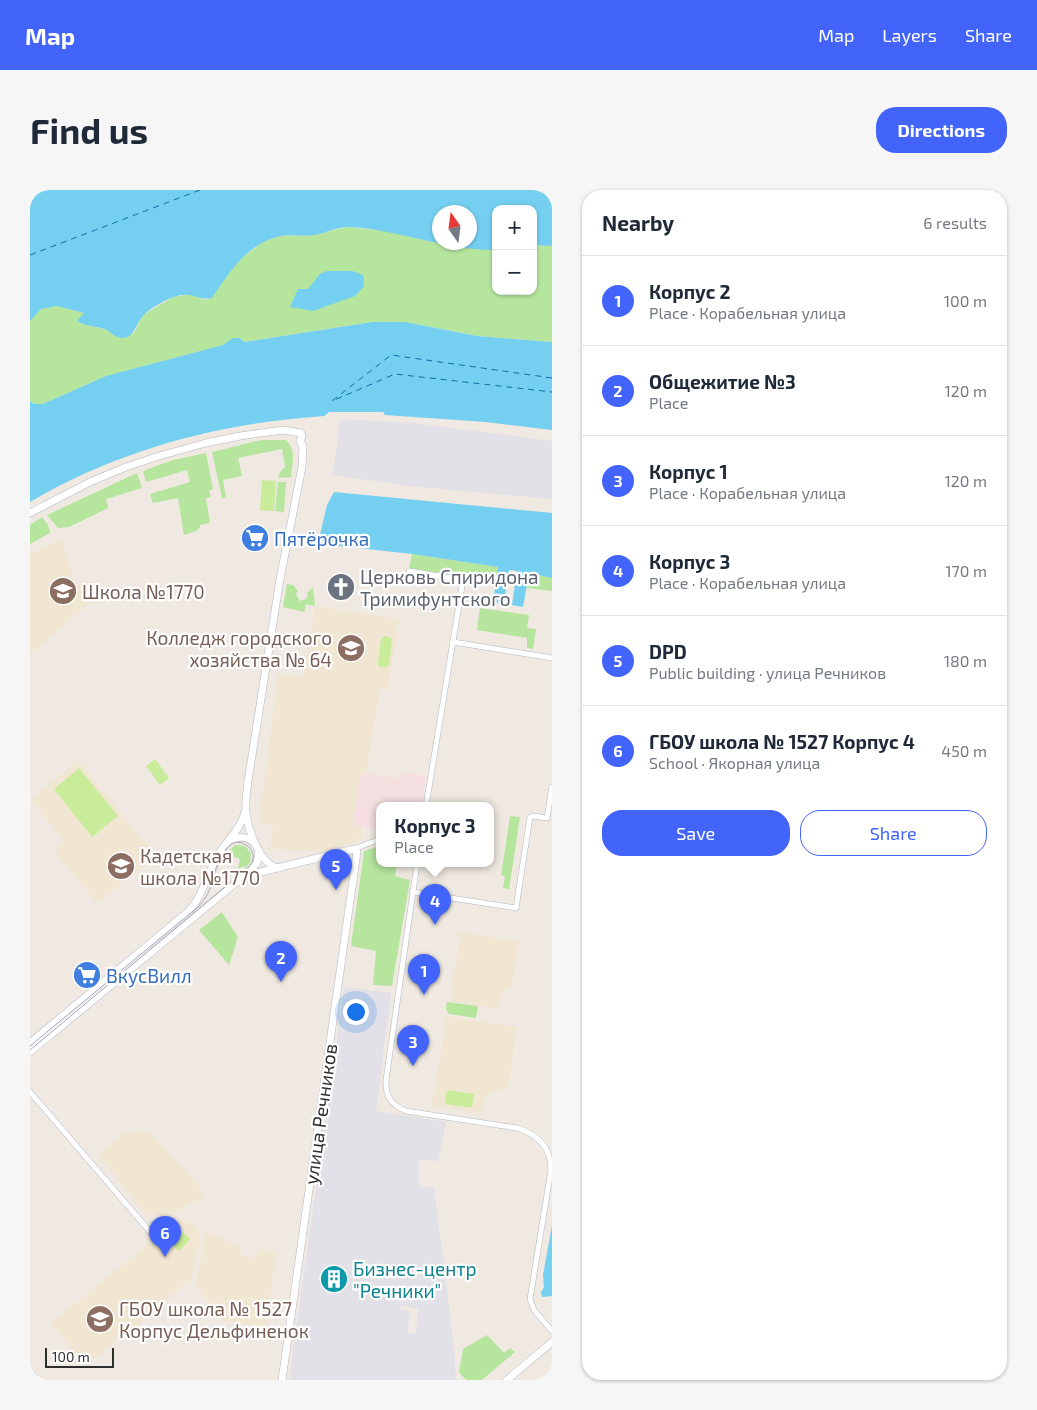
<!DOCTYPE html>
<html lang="en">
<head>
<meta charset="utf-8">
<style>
	:root { --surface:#fff; --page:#f6f6f7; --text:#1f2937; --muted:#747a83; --line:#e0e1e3; --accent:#4264fb }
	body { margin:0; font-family:"Exo 2",sans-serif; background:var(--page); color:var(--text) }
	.controls { position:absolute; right:15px; top:15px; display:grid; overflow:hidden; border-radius:10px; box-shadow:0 1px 4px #0004 }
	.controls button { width:45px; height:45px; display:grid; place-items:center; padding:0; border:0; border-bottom:1px solid var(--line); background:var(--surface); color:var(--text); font:25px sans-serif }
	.compass { position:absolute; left:402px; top:15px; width:45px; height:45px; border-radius:50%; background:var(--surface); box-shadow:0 1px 4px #0004; rotate:346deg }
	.scale { position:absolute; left:15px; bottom:12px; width:69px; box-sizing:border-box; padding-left:5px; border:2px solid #2e2e2e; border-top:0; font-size:14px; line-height:18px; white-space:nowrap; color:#2e2e2e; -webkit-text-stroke:4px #fff; paint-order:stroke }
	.you { position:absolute; left:325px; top:821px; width:18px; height:18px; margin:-12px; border:4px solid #fff; border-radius:50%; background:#1a73e8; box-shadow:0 0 0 8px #1a73e833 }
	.badge { display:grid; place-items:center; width:32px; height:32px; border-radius:50%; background:var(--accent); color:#fff; font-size:16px; font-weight:700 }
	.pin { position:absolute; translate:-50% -41px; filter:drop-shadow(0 1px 2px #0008) }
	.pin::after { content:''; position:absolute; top:26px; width:18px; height:15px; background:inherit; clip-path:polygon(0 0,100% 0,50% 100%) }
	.popup { position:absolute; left:346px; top:612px; width:118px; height:65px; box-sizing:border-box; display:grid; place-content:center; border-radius:10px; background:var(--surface); filter:drop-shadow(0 1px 4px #0005); font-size:16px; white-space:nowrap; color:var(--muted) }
	.popup b { font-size:19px; color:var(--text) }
	.popup::after { content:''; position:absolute; left:50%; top:100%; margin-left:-10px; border:10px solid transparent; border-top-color:var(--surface) }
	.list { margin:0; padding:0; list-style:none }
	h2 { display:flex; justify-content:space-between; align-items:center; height:65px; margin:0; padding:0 20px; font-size:21px }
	h2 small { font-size:16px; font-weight:400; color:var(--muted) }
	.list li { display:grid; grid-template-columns:32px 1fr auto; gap:15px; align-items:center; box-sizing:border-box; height:90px; padding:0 20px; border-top:1px solid var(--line) }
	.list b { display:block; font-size:19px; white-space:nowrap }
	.list p { margin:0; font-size:16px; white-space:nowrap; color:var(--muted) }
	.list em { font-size:16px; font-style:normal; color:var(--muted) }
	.actions { display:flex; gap:10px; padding:15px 20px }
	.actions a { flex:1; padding:11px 0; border:1px solid var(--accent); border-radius:20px; text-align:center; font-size:18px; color:var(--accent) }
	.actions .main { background:var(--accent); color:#fff }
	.map { position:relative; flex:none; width:522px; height:1190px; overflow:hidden; border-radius:20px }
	header { display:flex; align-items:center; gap:30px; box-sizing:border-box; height:70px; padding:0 25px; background:var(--accent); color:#fff }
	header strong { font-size:24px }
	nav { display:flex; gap:28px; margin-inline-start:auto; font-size:18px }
	.intro { display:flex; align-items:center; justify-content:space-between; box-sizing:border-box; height:120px; padding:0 30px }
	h1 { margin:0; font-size:35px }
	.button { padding:12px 22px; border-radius:20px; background:var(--accent); color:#fff; font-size:18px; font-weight:700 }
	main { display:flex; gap:30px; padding:0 30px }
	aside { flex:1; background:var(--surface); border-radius:20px; box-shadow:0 1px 4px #0004 }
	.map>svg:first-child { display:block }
	.industrial { fill:#e3e1e8; fill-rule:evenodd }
	.education { fill:#f0e6d1 }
	.medical { fill:#f5dfe0 }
	.green { fill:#b6e59e }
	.pitch { fill:#c9ec9a }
	.water { fill:#75cff0; fill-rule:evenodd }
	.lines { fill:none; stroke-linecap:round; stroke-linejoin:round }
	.ferry { stroke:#0d6fa3; stroke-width:1; stroke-dasharray:6 5; stroke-linecap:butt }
	.street-casing { stroke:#b4b7c1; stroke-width:6 }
	.secondary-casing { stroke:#b4b7c1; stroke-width:8 }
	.street { stroke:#fff; stroke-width:5 }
	.secondary { stroke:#fff; stroke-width:7 }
	.tram { stroke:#a3a6b8; stroke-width:1 }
	.labels { text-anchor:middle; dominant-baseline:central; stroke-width:4.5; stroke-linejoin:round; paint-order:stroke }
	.shop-label { font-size:19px; fill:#366cbe; stroke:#fff; text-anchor:start }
	.worship-label { font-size:19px; fill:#5b616d; stroke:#fff; text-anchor:start }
	.education-label { font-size:19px; fill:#785e54; stroke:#fff; text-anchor:start }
	.street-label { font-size:19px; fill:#2e2e2e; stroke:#fff }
	.culture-label { font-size:19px; fill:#0d838f; stroke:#fff; text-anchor:start }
</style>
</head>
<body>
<header>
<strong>Map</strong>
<nav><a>Map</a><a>Layers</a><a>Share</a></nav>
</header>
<div class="intro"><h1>Find us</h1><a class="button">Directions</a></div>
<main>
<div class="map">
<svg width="522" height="1190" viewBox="0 0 522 1190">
	<rect width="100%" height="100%" fill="#efe9e1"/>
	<g class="industrial">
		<path d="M310 229 383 233 522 251V309L379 296 303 285Z"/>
		<path d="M314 797 361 803 346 921 416 932 408 971 389 970V997H404L424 1159 426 1190H259ZM371 1115 388 1119 386 1144 378 1143 379 1121 371 1120Z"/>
	</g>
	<g class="education">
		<path d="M31 348 46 395 64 391 67 407 0 464V365Z"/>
		<path d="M285 416 369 429 358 500 350 499 336 583 329 589 323 634 332 636V647L328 648 327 652 293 661 240 659 243 634 229 632 248 484 273 487Z"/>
		<path d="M48 570 126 666 67 713 27 665V659L35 652 1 610Z"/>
		<path d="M430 742 489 751 482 797 471 805 469 819 420 811Z"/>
		<path d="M416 826 487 837 478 900 470 899 459 904 454 910 452 923 402 916Z"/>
		<path d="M111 941 124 946 173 1001 172 1008 139 1025H117L68 965 95 942 97 945 101 942 106 944Z"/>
		<path d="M149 1029 168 1037 170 1051 162 1088 119 1125 55 1176 21 1133Z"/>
		<path d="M176 1041 211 1057 210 1066 227 1068V1059L246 1062 236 1137 193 1131 166 1096Z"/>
	</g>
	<path class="medical" d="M372 582 396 586 392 616H350V642H348L332 636 323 634 329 589 336 583 371 589Z"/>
	<g class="green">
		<path d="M316 37 356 41 415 55 466 60V101H503V55L522 56V152L447 146 374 132H341L214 152 210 148H203L194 155 76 186 13 214H4L0 211V131L11 119 27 116 55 123 48 131 53 134 77 140 88 147 104 143 113 125 143 107 160 104 175 110 181 108 207 71 234 51 251 46 284 45Z"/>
		<path d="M231 250H256C267 260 262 274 261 287L248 288 250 282 255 277 252 259 208 268 212 286 193 290 196 308H192L182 262Z"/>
		<path d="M176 263 183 299 179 301 181 307 165 310 176 308 180 333 170 335V337L166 341 154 345 148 308 123 313 120 304 160 292 157 280 116 292 113 281 143 270Z"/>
		<path d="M107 283 112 298 76 309 78 318 39 337 28 338 17 325Z"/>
		<path d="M248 292H256L254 322 245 321Z"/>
		<path d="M12 327 18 335 20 343 0 354V335Z"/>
		<path d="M382 364 469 377 467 390 379 379Z"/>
		<path d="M498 383 522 388V401L496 398Z"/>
		<path d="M257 394 263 395 268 401 266 404 270 411 276 409 278 405 277 403 283 397 285 416 276 414 274 422 253 417Z"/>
		<path d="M450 418 499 425 497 438 506 439 503 459 497 458V448L447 440Z"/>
		<path d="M480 626 490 627 479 699 473 698 475 686 471 685Z"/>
		<path d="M205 655 215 656 221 663 220 673 215 678 213 676 209 679 208 678 210 669 199 665 200 662 199 661Z"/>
		<path d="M350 656V674H367L365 686 380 690 362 796 343 795 346 761 321 756 334 661Z"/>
		<path d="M192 722 208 747 199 775 169 740Z"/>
		<path d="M417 812 448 816 446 828 419 824 416 819Z"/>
		<path d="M457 1145 474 1163 480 1158 485 1162 452 1190H436L429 1182 433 1159Z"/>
	</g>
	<g class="pitch">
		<path d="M232 290 246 291 244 321 230 320Z"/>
		<path d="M354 446 360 447 362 450 359 475 356 478 350 477 348 474 351 449Z"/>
		<path d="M125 569 139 588 130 595 116 576Z"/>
		<path d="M49 578 88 626 62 647 24 599Z"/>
		<path d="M417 900 444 904 442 918 415 914Z"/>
		<path d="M146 1036 160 1049 149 1061 134 1048Z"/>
	</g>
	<g class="water">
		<path d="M0 0H522V56L503 55V19H466V60C416 61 368 39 318 37 307 37 296 43 285 45 274 47 262 44 251 46 217 53 199 83 182 108 167 111 162 100 144 107 137 109 119 119 114 125 106 132 104 153 87 147 83 145 80 142 77 140 67 136 57 137 47 131L54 123 27 116 11 119 0 131ZM440 22V52H410V22Z"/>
		<path d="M297 81H322L333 85 334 96 325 106 283 121 260 117 268 99H278L290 84Z"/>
		<path d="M342 132H375L447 146 522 152V240L456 232 355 225 353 222H299L294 226C191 233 90 259 0 312V211L4 214H13L76 186 193 155 203 148H210L214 152Z"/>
		<path d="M304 302 522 323V388L499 383 493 417 482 415 487 381 479 380 474 414 463 412 468 377 382 364 292 354 289 349 297 315Z"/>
		<path d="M522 1035V1106L512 1107 511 1102 514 1097 513 1085Z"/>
	</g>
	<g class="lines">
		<g class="ferry">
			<path d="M0 65 170 0"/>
			<path d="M522 188 361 165 302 211 365 184 522 202"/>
		</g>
		<defs>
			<g id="street">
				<path d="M379 381 433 390 396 616"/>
				<path d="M423 452 522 468"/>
				<path d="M324 659 350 649"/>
				<path d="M387 674 356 890C355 907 362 915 376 921L487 938C507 944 521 957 521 980L500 1109 504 1120 522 1141"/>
				<path d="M382 702 486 718 500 627 503 626 517 628 522 597"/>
				<path d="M0 902 122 1044"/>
			</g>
			<g id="secondary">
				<path d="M0 323 60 292 96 277 129 266 176 253 210 246 253 240 271 243 272 247 270 250 273 257 272 277 250 389 218 591C217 601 215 612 216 623 218 640 230 675 249 678"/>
				<path d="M199 651C208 646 218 646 225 654"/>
				<path d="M205 693 227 683 320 660 324 659 327 662 252 1190"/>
				<path d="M0 853 159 721C174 705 177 681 190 662 199 649 211 638 215 622"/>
				<path d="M0 862 215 685 227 673 229 661"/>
				<path d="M0 1183 6 1190"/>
				<path d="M477 1190 522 1152"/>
			</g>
		</defs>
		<use href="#street" class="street-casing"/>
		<use href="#secondary" class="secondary-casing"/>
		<use href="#street" class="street"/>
		<use href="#secondary" class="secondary"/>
		<path class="tram" d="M0 856 169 716C172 712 176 708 178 703 185 688 193 635 220 658 225 665 224 672 218 678L0 860"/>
	</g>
	<defs>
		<symbol id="supermarket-disc" viewBox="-11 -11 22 22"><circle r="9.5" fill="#3f7fe0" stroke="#fff"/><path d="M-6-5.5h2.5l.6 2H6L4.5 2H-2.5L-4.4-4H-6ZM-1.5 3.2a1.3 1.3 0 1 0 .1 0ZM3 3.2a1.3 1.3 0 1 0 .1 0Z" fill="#fff"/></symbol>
		<symbol id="church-disc" viewBox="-11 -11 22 22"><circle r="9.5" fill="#6b7280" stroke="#fff"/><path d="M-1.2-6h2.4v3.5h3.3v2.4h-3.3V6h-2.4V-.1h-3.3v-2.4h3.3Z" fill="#fff"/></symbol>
		<symbol id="school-disc" viewBox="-11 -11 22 22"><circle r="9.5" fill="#8d6e63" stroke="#fff"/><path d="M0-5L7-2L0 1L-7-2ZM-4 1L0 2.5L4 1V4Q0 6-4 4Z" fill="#fff"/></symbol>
		<symbol id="university-disc" viewBox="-11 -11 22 22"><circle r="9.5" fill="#8d6e63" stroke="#fff"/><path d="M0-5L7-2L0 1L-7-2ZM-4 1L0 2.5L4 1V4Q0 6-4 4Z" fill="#fff"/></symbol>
		<symbol id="building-disc" viewBox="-11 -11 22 22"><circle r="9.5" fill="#0f9aa8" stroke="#fff"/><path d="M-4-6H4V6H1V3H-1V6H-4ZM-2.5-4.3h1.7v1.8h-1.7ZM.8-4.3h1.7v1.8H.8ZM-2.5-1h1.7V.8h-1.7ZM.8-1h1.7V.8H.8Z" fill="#fff"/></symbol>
	</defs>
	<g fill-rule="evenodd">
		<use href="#supermarket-disc" x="209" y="332" width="32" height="32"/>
		<use href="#church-disc" x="295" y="381" width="32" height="32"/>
		<use href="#school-disc" x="17" y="385" width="32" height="32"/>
		<use href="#university-disc" x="305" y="442" width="32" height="32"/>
		<use href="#school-disc" x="75" y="660" width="32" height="32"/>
		<use href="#supermarket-disc" x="41" y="769" width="32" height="32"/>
		<use href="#building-disc" x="288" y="1073" width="32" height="32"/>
		<use href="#school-disc" x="54" y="1113" width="32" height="32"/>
	</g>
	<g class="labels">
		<g class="shop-label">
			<text x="244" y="348">Пятёрочка</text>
			<text x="76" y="785">ВкусВилл</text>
		</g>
		<g class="worship-label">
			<text x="330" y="386">Церковь Спиридона<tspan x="330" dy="22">Тримифунтского</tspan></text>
		</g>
		<g class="education-label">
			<text x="52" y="401">Школа №1770</text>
			<text x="302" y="447" text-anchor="end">Колледж городского<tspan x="302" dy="22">хозяйства № 64</tspan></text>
			<text x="110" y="665">Кадетская<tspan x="110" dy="22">школа №1770</tspan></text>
			<text x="89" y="1118">ГБОУ школа № 1527<tspan x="89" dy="22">Корпус Дельфиненок</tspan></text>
		</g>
		<g class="street-label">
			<text transform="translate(290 924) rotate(-82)">улица Речников</text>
		</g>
		<g class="culture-label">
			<text x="323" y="1078">Бизнес-центр<tspan x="323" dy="22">"Речники"</tspan></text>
		</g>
	</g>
</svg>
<div class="controls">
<button>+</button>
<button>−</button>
</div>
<svg class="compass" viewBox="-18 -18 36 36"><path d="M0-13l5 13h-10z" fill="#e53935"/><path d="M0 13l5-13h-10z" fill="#747a83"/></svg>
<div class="scale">100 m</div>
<div class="you"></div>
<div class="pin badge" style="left:394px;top:805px">1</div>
<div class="pin badge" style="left:251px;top:792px">2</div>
<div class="pin badge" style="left:383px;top:876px">3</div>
<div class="pin badge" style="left:405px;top:735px">4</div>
<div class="popup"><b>Корпус 3</b>Place</div>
<div class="pin badge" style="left:306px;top:700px">5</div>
<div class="pin badge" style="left:135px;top:1067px">6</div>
</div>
<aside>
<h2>Nearby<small>6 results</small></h2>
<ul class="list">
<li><span class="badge">1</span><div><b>Корпус 2</b><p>Place · Корабельная улица</p></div><em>100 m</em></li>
<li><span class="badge">2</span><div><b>Общежитие №3</b><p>Place</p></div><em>120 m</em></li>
<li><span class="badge">3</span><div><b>Корпус 1</b><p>Place · Корабельная улица</p></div><em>120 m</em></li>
<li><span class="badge">4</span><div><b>Корпус 3</b><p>Place · Корабельная улица</p></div><em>170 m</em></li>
<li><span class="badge">5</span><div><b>DPD</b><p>Public building · улица Речников</p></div><em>180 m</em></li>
<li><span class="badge">6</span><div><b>ГБОУ школа № 1527 Корпус 4</b><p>School · Якорная улица</p></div><em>450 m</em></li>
</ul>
<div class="actions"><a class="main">Save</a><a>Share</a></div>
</aside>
</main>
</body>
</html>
